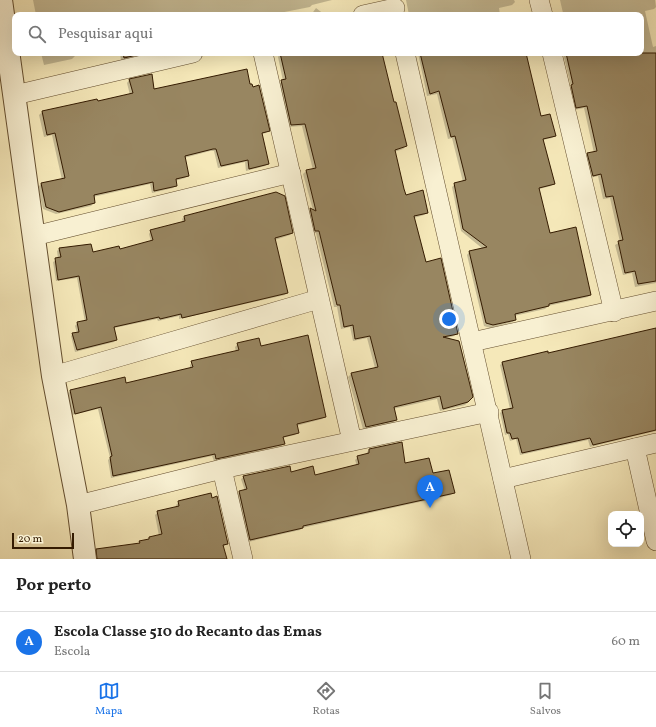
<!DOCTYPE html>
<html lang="pt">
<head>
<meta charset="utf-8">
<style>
	:root { --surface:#fff; --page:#f6f6f6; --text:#222; --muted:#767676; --line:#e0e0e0; --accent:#1a73e8 }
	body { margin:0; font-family:Vollkorn,serif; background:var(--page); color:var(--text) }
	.controls { position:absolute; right:12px; bottom:12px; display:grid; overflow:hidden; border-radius:8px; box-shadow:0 4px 16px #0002 }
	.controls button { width:36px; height:36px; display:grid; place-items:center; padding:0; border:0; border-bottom:1px solid var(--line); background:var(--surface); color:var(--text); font:20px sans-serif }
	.scale { position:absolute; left:12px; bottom:10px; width:62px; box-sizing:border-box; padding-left:4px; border:2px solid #341b01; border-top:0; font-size:11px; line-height:14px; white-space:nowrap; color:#341b01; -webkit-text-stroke:3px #f8f0d2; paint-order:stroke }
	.you { position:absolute; left:449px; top:319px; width:14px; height:14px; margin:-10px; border:3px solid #fff; border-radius:50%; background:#1a73e8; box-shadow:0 0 0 6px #1a73e833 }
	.badge { display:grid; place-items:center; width:26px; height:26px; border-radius:50%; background:var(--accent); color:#fff; font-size:13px; font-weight:700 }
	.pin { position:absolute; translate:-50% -33px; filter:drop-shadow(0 1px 2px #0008) }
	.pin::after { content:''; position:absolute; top:21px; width:14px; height:12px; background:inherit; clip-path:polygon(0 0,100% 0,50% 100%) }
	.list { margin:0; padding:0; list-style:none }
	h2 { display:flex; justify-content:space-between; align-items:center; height:52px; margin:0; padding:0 16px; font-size:17px }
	h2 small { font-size:13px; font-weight:400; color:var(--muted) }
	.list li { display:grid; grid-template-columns:26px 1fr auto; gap:12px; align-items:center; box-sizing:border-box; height:60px; padding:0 16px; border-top:1px solid var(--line) }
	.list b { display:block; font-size:15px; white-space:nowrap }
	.list p { margin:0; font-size:13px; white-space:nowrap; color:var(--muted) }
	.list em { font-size:13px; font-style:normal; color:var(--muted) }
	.icon { flex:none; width:22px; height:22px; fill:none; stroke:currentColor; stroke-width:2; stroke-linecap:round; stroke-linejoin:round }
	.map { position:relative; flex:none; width:656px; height:559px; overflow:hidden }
	.search { position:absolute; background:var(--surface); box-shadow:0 4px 16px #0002; left:12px; right:12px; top:12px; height:44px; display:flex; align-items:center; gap:10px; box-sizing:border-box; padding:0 14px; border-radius:8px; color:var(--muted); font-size:15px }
	.sheet { height:112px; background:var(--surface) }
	nav { display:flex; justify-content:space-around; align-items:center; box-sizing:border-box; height:56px; border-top:1px solid var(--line); background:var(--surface); font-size:11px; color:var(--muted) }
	nav a { display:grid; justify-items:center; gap:2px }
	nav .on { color:var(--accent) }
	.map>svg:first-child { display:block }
	.shadow { fill:#0003 }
	.building { fill:#988661; stroke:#341b01 }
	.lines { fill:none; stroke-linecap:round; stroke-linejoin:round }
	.minor-casing { stroke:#644e2f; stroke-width:20 }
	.tertiary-casing { stroke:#644e2f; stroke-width:24 }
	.minor { stroke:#f8f0d2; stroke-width:19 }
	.tertiary { stroke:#f8f0d2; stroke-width:22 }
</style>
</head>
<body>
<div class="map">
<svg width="656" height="559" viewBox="0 0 656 559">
	<rect width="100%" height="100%" fill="#f5e8b9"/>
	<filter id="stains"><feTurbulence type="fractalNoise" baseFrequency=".005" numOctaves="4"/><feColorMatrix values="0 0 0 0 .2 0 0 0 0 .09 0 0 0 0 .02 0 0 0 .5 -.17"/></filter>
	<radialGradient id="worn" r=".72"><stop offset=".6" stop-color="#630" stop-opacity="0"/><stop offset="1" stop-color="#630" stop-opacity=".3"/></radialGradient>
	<g class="shadow">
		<path d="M33 0H332L312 5 310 7 269 15H36Z"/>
		<path d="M406 0H514L515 2 512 5 499 8 500 15H409Z"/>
		<path d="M560 0H655L656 7 654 9 645 11 653 47 656 46V283L635 287 632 273 623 275 615 245 620 242 610 198 603 199 598 176 590 178 585 157 588 154 594 153 584 108 574 110 569 89 571 87 563 53H641V15H561L563 13Z"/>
		<path d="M316 8 325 15H311Z"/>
		<path d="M41 53H74L75 56 72 59 44 65Z"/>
		<path d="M120 53H147L121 60Z"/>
		<path d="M281 53H382L393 104 406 146 403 149 394 152 405 196 427 213 424 215 414 218 425 263 457 333 454 336 444 339 468 402 465 405 440 411 437 399 393 409 396 420 393 423 363 429 348 377 351 374 375 368 367 338 353 341 350 327 341 329 337 307H334L316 233H313L307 211 310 209 313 210 303 174 306 171 313 170 302 126 288 127 278 84 283 81 278 57Z"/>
		<path d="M418 53H512L540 117 555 136 552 138 543 140 554 183 551 186 539 189 549 234 590 295 588 297 548 306 545 309 514 316 515 319 513 322 490 328 484 326 467 255 469 252 483 249 461 231 452 187 455 184 463 182 452 138 448 139 437 94 427 96Z"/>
		<path d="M151 75 154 90 249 86 268 130 266 133 261 134 268 164 265 166 246 171 245 162 218 168 214 151H210L184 158 188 175 185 178 175 181 176 185 173 188 152 193 150 184 93 197 94 203 91 206 56 214 43 209 38 187 41 184 62 180 52 135 44 137 39 115 42 112 96 100 97 103 130 95 127 83 129 80Z"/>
		<path d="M184 217 292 233 290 235 275 240 287 292 285 295 179 319V316L158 321 157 319 114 328 116 340 114 342 75 352 71 336 73 334 77 333 75 326 77 323 85 322 77 278 56 281 53 262 58 259 57 251 59 249 92 253 119 250 151 242 149 234 151 231 183 222 182 219Z"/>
		<path d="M656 329V431L590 447 588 440 520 455 516 439 510 441 508 434 505 435 500 413 502 411 510 409 500 365 502 363 548 354Z"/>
		<path d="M238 344 261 347 325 417 322 419 296 426 297 433 295 435 282 438 284 444 281 446 214 461 212 456 111 478 108 460 110 458 98 409 72 415 68 393 70 391 124 379 125 384 190 368V365L192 362 236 352 235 347Z"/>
		<path d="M369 450 404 465 432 475 453 493 451 495 302 528 300 530 248 542 236 495 239 492 245 491 241 479 244 477 290 473 314 476 357 466 355 460 358 457 367 455V452Z"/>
		<path d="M179 502 227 544 223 547 226 559H100L138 544 140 542 159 536 155 515 158 512 177 508 176 505Z"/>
	</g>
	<g class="building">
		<path d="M123 53H145L124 58Z"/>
		<path d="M280 53H382L394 102H396L407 146 395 150 404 189 406 195 423 190 428 213 414 216 426 262 441 258 458 334 443 337 459 341 473 397 468 402 443 409 440 396 394 407 397 420 366 427 351 373 378 367 370 336 355 339 353 325 344 327 340 305H337L319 231H315L310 208 316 211 306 170 316 168 305 124 291 125 281 80 286 79Z"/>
		<path d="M420 53H526L541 116 550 114 556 136 543 139 555 184 539 188 550 233 576 227 591 295 549 304V306L515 314 516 320 493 325 486 323 469 251 487 247 463 229 454 183 466 180 455 136 451 137 439 91 430 94Z"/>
		<path d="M566 53H656V281L638 284 635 271 625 273 618 241 623 240 613 196 606 197 601 174 593 176 587 153 597 151 587 106 576 108 571 85 573 84Z"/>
		<path d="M247 69 250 84H252L253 87 259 85 270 131 262 133 269 164 249 169 248 160 221 166 216 149H213L185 156 189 176 176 179 177 186 154 191 153 182 94 195 95 203 59 212 46 207 41 183 65 178 55 133 47 135 42 111 97 99 98 101 133 93 129 79 152 74 154 89Z"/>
		<path d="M276 192 285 196 293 233 275 238 288 293 182 318 181 314 160 319 159 317 114 327 117 340 77 350 72 333 79 332 77 322 87 320 79 276 58 280 55 258 61 257 59 248 91 244 93 252 119 246 120 249 153 240 150 230 185 221 184 216Z"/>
		<path d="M656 328V430L593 445 590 438 522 453 518 438 512 439 510 433H507L502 410 513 408 502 362 548 351V353Z"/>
		<path d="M308 335 326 417 297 424 299 433 283 437 285 444 216 459 215 454 113 476 110 457 112 456 101 407 75 414 70 390 125 377 126 383 193 367 191 361 239 350 237 343 259 338 261 346Z"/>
		<path d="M402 442 405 463 429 458 433 473 449 470 455 493 303 526V528L250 540 239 491 247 489 243 476 290 466 291 472 313 466 315 475 359 464 357 456 369 453V449Z"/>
		<path d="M211 493 212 498 217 496 228 544 223 545 227 559H97L96 549 140 543 139 541 149 539V537L162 534 157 511 179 506 178 501Z"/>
	</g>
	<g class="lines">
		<defs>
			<g id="minor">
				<path d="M539 0 543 15"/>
				<path d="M363 15 395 8"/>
				<path d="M263 53 352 441"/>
				<path d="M405 53 521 559"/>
				<path d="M552 53 614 312"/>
				<path d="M15 95 193 53"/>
				<path d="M34 236 291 173"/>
				<path d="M472 342 656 301"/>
				<path d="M53 376 319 299"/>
				<path d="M635 448 656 541"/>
				<path d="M222 469 243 559"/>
				<path d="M503 479 656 443"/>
				<path d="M78 505 222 469 489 412"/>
			</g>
			<path id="tertiary" d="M1 0 53 376 78 505 85 559"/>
		</defs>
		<use href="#minor" class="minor-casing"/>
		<use href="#tertiary" class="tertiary-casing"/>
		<use href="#minor" class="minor"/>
		<use href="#tertiary" class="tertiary"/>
	</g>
	<rect width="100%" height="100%" filter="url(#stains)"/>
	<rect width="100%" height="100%" fill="url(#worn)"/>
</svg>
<div class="controls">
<button><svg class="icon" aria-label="locate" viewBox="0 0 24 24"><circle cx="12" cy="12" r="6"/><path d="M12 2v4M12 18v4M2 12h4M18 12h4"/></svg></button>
</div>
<div class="scale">20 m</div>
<div class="you"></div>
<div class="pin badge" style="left:430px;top:508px">A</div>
<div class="search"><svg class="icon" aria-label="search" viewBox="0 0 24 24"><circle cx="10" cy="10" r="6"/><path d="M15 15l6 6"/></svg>Pesquisar aqui</div>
</div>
<section class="sheet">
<h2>Por perto<small></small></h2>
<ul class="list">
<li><span class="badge">A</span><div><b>Escola Classe 510 do Recanto das Emas</b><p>Escola</p></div><em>60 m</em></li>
</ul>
</section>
<nav>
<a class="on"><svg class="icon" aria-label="map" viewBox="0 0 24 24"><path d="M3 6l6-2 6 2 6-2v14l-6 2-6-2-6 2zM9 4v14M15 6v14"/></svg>Mapa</a>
<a><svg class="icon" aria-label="directions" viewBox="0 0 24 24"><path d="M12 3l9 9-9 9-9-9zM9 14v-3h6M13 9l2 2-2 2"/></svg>Rotas</a>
<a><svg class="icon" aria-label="saved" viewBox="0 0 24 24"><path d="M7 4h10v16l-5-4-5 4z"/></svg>Salvos</a>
</nav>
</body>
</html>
